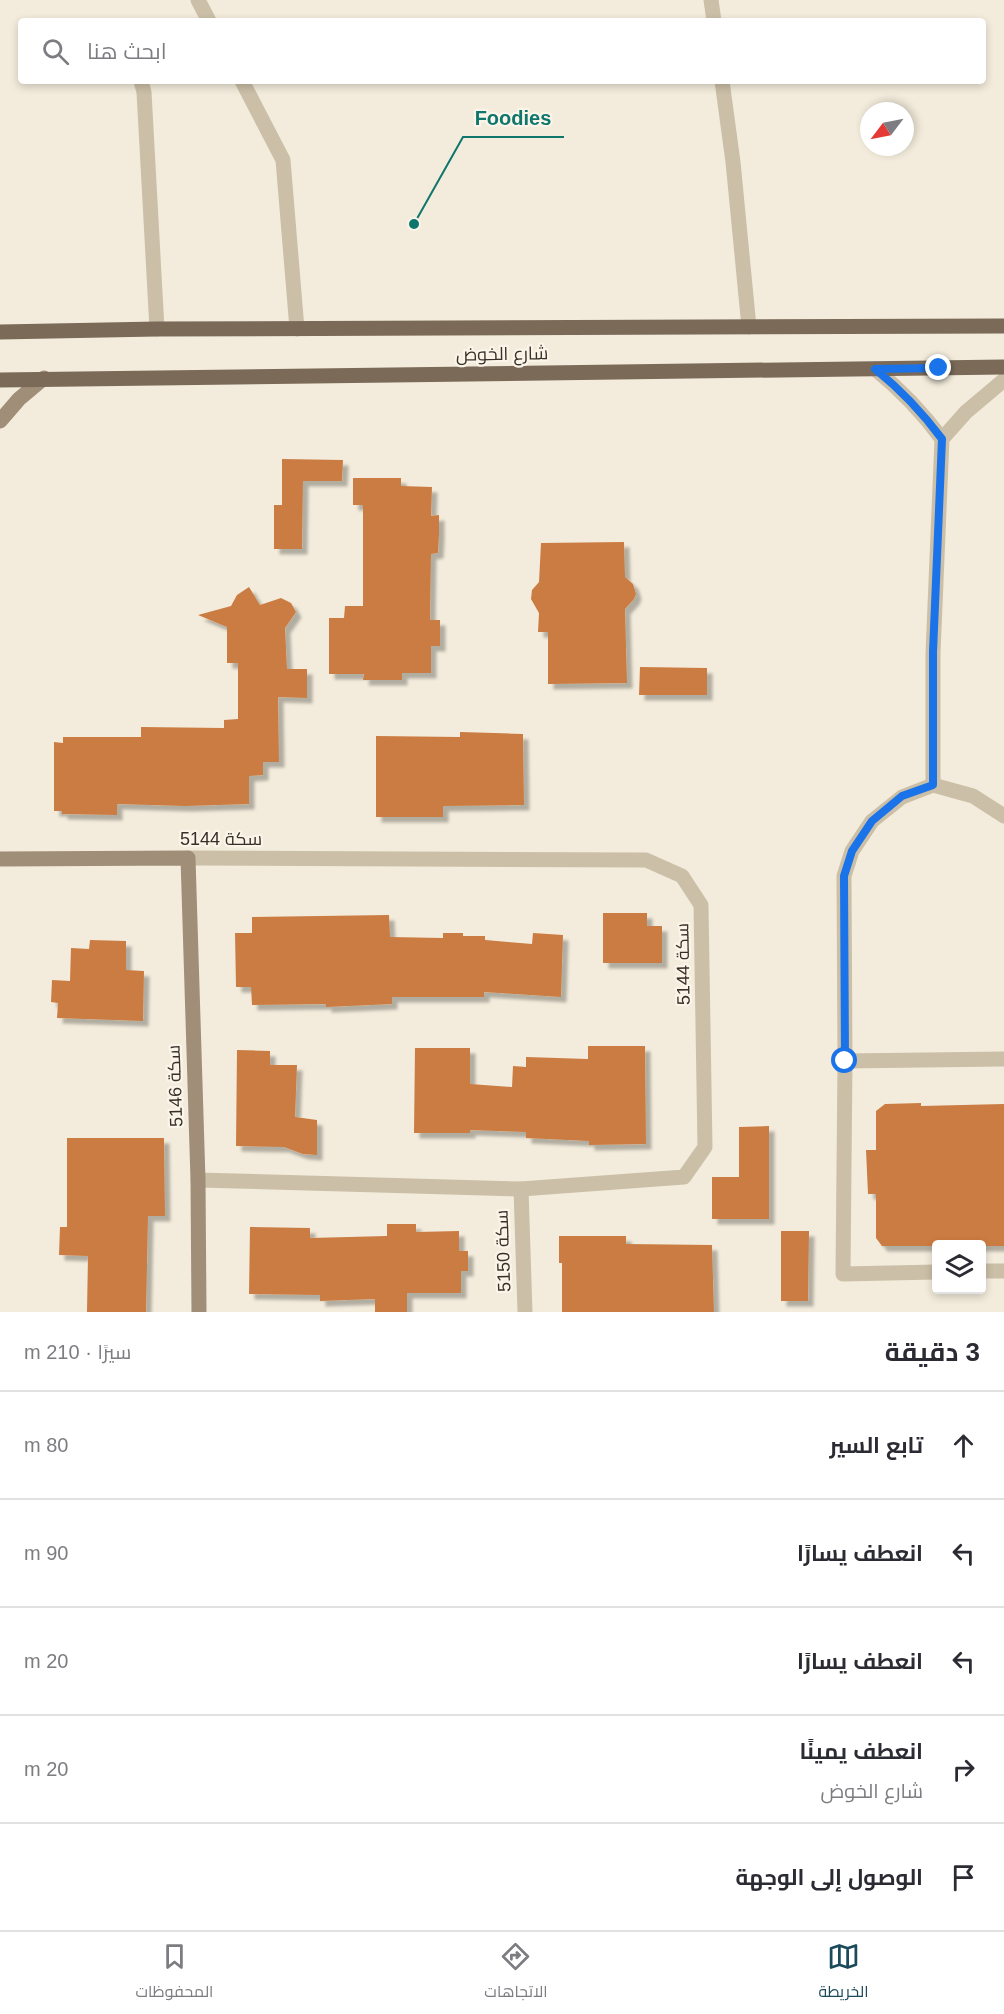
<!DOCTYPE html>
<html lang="ar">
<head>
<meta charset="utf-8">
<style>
	:root { --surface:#fff; --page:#f2f2f3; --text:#2b2b33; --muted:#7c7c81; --line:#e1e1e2; --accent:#1b4b5b }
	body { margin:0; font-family:Arial,Cairo,sans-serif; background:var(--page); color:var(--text); direction:rtl }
	.controls { position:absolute; right:18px; bottom:18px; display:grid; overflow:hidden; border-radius:6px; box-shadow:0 3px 9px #0003 }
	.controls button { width:54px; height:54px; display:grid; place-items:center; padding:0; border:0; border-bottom:2px solid var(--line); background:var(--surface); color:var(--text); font:30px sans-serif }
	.compass { position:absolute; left:860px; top:102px; width:54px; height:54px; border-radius:50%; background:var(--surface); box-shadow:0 3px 9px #0003; rotate:238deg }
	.stop { position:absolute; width:18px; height:18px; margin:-14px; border:4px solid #1a73e8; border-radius:50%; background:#fff }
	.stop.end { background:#1a73e8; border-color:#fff; box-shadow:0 2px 6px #0008 }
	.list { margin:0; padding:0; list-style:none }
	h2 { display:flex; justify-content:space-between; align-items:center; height:78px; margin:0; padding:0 24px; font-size:26px }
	h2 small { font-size:20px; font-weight:400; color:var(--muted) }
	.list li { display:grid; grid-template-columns:39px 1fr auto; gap:18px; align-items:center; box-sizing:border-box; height:108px; padding:0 24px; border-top:2px solid var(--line) }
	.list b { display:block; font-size:22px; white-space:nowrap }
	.list p { margin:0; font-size:20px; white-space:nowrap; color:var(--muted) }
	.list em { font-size:20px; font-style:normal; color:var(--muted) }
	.icon { flex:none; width:33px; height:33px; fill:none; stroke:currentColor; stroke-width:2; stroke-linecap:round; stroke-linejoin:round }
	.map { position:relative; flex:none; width:1004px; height:1312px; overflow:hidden; direction:ltr }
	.search { position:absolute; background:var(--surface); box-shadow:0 3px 9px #0003; left:18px; right:18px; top:18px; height:66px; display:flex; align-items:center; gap:15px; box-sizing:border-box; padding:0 21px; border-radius:6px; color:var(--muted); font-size:22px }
	.sheet { height:618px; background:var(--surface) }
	nav { display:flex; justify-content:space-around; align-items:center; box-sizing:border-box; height:84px; border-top:2px solid var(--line); background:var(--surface); font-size:16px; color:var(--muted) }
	nav a { display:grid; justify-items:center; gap:3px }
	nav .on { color:var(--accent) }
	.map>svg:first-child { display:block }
	.building { fill:#cb7c42; filter:url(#shadow) }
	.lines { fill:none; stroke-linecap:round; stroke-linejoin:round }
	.lane { stroke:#ccbfa7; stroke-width:15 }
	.street { stroke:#ccbfa7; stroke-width:15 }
	.secondary { stroke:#a08e78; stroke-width:15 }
	.primary { stroke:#7b6a58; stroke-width:15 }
	.route { stroke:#1a73e8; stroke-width:8 }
	.labels { text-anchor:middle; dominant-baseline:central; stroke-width:4.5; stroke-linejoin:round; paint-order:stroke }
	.street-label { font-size:18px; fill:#383028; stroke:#faf5e8 }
	.leader { fill:none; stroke:#0f766e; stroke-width:2 }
	.callout-dot { fill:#0f766e; stroke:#faf5e8; stroke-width:2 }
	.callout-label { font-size:20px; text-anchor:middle; font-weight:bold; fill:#0f766e; stroke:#faf5e8; stroke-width:4.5; stroke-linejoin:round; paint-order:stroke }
</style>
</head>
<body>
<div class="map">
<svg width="1004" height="1312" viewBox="0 0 1004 1312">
	<defs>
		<filter id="shadow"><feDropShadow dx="5.5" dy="5.5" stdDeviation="1.5" flood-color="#0004"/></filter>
	</defs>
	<rect width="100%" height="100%" fill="#f3ecdc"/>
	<g class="building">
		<path d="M282 459 343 460 342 481H303L302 549H274V505H282Z"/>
		<path d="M353 478H401V486L432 487 431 516 439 515V533L438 553 431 554 430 620H440V646H431V673H402V680H363L364 674H329V618H344L345 606H363V505H353Z"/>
		<path d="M624 542 625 577 633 584 636 594 634 599 625 609 627 683 548 684V632H538L539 613 531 599 532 590 539 582 541 543Z"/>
		<path d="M249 587 260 605 281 598 291 603 296 612 285 628 287 669H307V698L278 697 279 762H263V775L249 776V804L186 806 117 804V815L62 814V811H54V742L63 743V737H141V727L224 728V720L238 719V663H227V627L198 615 231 606 237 595Z"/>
		<path d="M640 667 707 668V695H639Z"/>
		<path d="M460 732 523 734 524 805 443 806V817H376V736L460 737Z"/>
		<path d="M603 913H647V926H662V963H603Z"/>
		<path d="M389 915 390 937 443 938V933H463V936H485V940L532 944 533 933 563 935 561 997 484 992V997H392V1004L326 1007V1004L252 1005 251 987H236L235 933H252V917Z"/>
		<path d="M90 940 126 941V970L144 971 143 1021 57 1018 58 1003 51 1002 52 980 70 981 71 948 89 949Z"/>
		<path d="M588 1046H645L646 1144 589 1145V1141L526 1138V1132L470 1130V1133H414L415 1048H470V1084L512 1087 513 1066 526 1067V1057L588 1059Z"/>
		<path d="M237 1050 270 1051V1065H297L295 1117 317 1120V1155L303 1154 284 1147 236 1146Z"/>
		<path d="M921 1103V1106L1004 1104V1246H882L876 1238V1194H868L866 1150H876V1111L885 1104Z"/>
		<path d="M769 1126V1219H712V1177H739V1127Z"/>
		<path d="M67 1138H164L165 1216H148L146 1312H87L88 1256 59 1255 60 1227H67Z"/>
		<path d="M387 1224H416V1232L459 1231V1251H468V1271H461V1293H407V1312H375V1299L320 1301V1295L249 1294 250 1227 310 1228V1238L387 1236Z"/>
		<path d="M781 1231H809L808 1301H781Z"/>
		<path d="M559 1236H626V1244L712 1245 714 1312H562V1263H559Z"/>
	</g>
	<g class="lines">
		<path class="lane" d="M141 81 144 92 157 329"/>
		<g class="street">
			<path d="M198 0 209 21"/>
			<path d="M711 0 714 21"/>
			<path d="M242 81 283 160 297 329"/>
			<path d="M722 81 733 162 749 327"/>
			<path d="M875 369C901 390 922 412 942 439"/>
			<path d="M933 785V653L942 439 966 412 1004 380"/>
			<path d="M1004 816 973 796 933 785 902 797 872 821 852 851 844 876 845 1061 1004 1059"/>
			<path d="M188 858 646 860 682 876 701 905 705 1147 684 1177 521 1189 198 1180"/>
			<path d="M845 1061 843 1274 936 1272"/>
			<path d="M521 1189 525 1312"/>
			<path d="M982 1271H1004"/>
		</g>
		<g class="secondary">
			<path d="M0 421 19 399 44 378"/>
			<path d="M0 859 188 858 198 1180 199 1312"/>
		</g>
		<g class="primary">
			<path d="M0 332 157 329 1004 326"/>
			<path d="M0 380 1004 367"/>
		</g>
	</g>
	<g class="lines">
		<path class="route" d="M845 1061 844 876 852 851 872 821 902 796 933 785V652L942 439C922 412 901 390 875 369L939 368"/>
	</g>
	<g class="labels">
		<g class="street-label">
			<text transform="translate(502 354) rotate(-1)">شارع الخوض</text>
			<text x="221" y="839">سكة 5144</text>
			<text transform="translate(683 964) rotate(-91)">سكة 5144</text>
			<text transform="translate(175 1086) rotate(-92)">سكة 5146</text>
			<text transform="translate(503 1251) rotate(-92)">سكة 5150</text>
		</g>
	</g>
	<path class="leader" d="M414 224L463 137H564"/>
	<circle class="callout-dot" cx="414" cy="224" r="6"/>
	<g class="callout-label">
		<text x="513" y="125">Foodies</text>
	</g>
</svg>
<div class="controls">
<button><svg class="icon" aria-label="layers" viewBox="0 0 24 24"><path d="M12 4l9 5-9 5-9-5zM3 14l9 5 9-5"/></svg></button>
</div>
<svg class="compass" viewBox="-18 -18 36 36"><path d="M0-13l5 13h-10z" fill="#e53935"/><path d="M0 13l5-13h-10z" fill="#7c7c81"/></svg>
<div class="stop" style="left:845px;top:1061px"></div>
<div class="stop end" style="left:939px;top:368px"></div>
<div class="search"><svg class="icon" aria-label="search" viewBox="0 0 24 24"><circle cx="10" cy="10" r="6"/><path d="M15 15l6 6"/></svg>ابحث هنا</div>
</div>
<section class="sheet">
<h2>3 دقيقة<small>سيرًا · 210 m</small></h2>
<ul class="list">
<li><svg class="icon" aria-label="ahead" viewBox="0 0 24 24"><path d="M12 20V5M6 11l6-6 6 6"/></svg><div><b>تابع السير</b></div><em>80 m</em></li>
<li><svg class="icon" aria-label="left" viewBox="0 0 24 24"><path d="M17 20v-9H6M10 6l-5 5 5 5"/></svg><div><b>انعطف يسارًا</b></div><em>90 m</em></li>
<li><svg class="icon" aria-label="left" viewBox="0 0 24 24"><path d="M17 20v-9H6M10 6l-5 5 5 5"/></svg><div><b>انعطف يسارًا</b></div><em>20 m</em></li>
<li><svg class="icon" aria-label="right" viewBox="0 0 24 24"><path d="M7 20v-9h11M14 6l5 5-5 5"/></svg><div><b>انعطف يمينًا</b><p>شارع الخوض</p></div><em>20 m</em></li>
<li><svg class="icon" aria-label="arrive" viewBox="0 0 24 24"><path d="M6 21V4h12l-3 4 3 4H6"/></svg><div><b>الوصول إلى الوجهة</b></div></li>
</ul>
</section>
<nav>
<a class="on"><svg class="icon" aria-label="map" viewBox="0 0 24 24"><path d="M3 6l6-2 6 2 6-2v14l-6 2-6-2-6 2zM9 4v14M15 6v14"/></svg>الخريطة</a>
<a><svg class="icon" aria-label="directions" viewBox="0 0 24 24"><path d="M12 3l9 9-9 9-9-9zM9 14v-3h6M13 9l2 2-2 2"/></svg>الاتجاهات</a>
<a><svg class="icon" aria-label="saved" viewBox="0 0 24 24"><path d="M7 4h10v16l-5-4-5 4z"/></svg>المحفوظات</a>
</nav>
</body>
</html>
